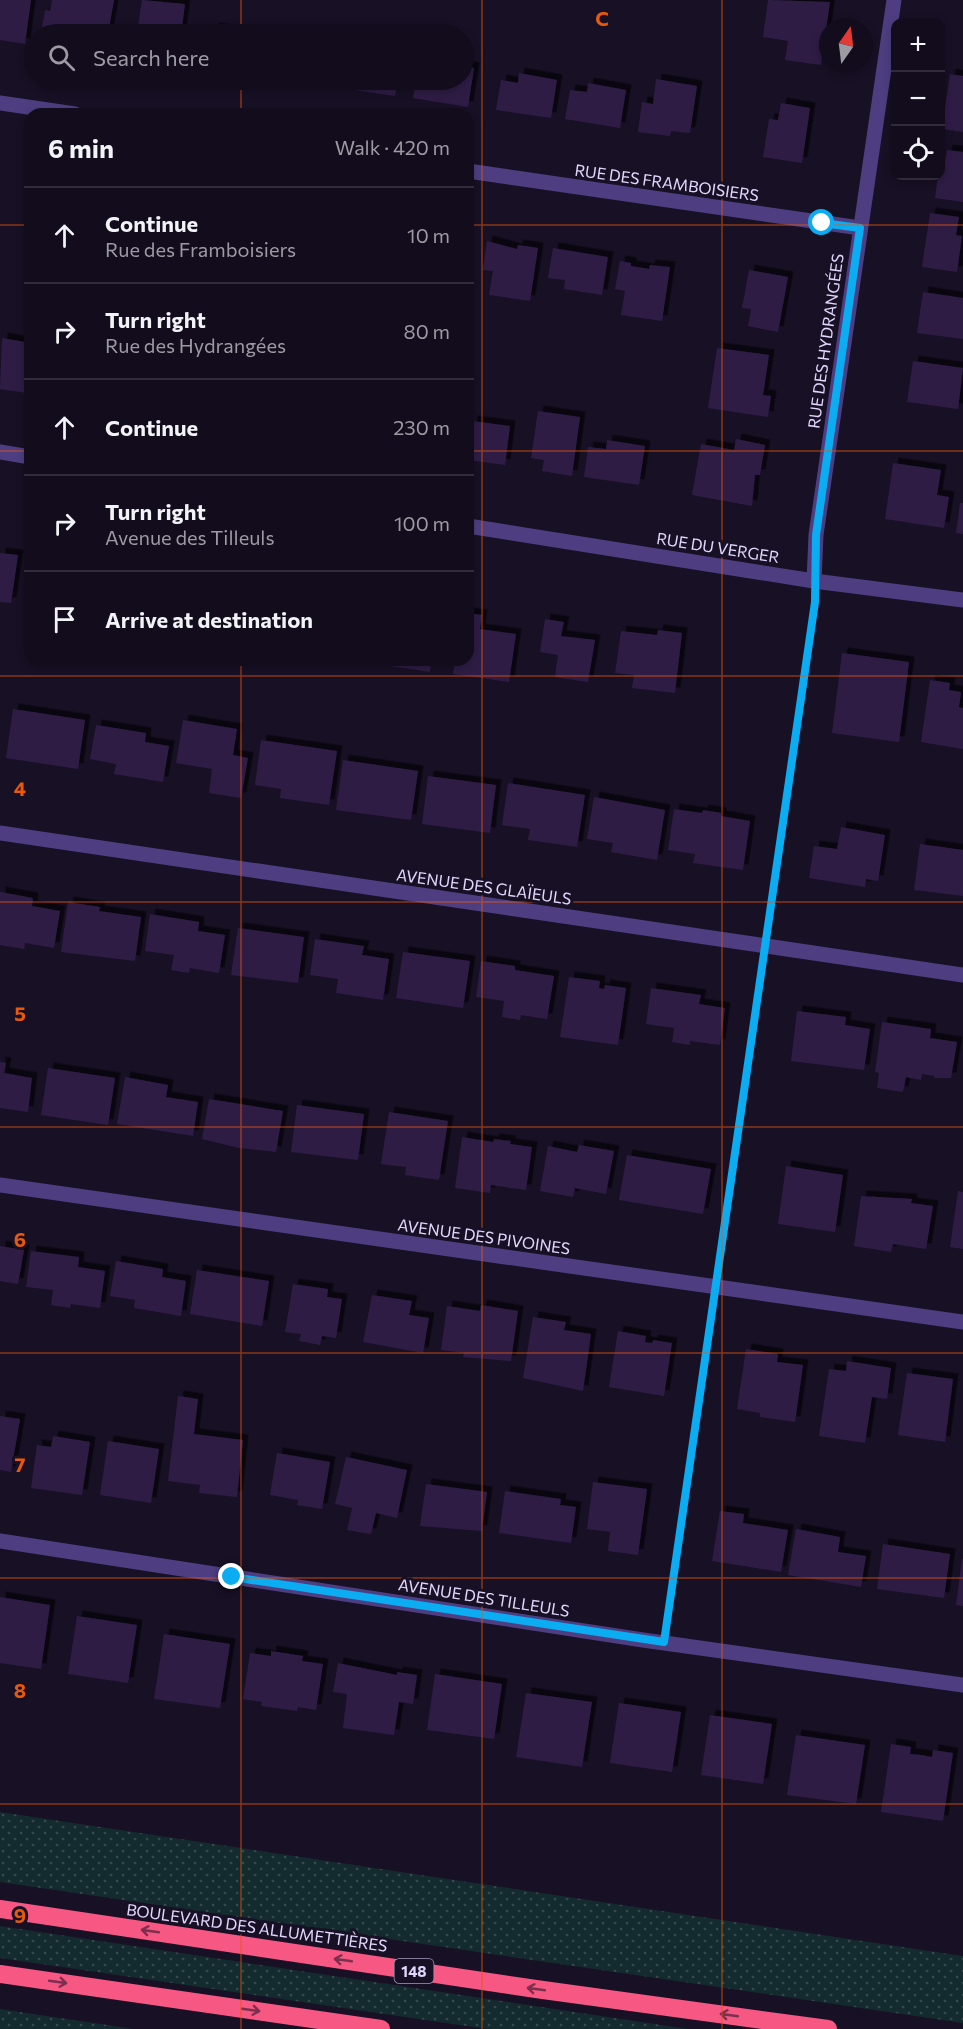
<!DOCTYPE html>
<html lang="en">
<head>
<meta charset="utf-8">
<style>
	:root { --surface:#120c1c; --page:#1f1a29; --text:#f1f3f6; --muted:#9c9ba3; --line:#312c3b }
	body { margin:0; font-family:Commissioner,sans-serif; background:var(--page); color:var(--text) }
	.controls { position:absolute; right:18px; top:18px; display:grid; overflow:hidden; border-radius:12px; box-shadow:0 3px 9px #0003 }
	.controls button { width:54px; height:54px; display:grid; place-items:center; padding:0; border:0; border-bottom:2px solid var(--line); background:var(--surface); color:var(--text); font:30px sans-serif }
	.compass { position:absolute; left:819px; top:18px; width:54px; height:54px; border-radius:50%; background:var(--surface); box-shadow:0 3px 9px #0003; rotate:14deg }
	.stop { position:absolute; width:18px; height:18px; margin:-14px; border:4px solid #0cacf2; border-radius:50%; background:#fff }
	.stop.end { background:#0cacf2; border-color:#fff; box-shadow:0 2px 6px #0008 }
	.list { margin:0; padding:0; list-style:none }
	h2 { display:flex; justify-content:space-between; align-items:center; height:78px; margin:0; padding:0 24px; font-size:26px }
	h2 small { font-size:20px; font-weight:400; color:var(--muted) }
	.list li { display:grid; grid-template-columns:39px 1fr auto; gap:18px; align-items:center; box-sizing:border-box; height:96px; padding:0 24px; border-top:2px solid var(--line) }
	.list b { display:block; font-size:22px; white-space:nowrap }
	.list p { margin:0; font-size:20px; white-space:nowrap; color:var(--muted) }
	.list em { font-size:20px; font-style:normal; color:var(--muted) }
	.icon { flex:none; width:33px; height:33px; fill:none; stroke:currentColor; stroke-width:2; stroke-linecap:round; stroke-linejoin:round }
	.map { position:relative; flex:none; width:963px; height:2029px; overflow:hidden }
	.search { position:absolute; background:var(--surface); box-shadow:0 3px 9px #0003; left:24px; top:24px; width:450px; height:66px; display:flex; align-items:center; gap:15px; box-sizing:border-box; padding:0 21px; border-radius:33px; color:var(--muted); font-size:22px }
	.panel { position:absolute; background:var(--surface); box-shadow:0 3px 9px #0003; left:24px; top:108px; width:450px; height:558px; border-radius:18px }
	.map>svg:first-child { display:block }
	.grass { fill:url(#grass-dots) }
	.building { fill:#2d1d45; filter:url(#shadow) }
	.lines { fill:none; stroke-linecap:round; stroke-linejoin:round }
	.path { stroke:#369fb1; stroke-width:4; stroke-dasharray:3 4.5; stroke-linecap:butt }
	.minor { stroke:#4e3e81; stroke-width:15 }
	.highway { stroke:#f75783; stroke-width:18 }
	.oneway { stroke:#7c304f }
	.route { stroke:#0cacf2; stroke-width:8 }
	.grid { fill:none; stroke:#e8590c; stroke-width:1.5; stroke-opacity:0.55 }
	.labels { text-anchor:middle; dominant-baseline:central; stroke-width:6; stroke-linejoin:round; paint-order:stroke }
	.shield { fill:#181025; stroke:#a59bbc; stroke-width:1.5 }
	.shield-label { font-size:15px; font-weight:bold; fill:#e2d6fd }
	.street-label { font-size:16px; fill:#e2d6fd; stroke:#181025 }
	.grid-label { font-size:20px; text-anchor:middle; font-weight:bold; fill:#e8590c; stroke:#181025; stroke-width:6; stroke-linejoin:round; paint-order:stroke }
</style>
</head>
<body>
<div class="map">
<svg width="963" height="2029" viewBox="0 0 963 2029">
	<defs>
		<pattern id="grass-dots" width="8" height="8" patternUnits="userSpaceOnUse" patternTransform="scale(1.5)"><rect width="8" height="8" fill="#132a2e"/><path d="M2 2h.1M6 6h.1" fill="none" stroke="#35484d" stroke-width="1.8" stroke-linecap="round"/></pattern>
		<filter id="shadow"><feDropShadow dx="5.5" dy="-5.5" stdDeviation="0" flood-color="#0009"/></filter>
	</defs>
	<rect width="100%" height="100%" fill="#181025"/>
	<g class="grass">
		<path d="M0 1812 963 1956V2023L0 1882Z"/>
		<path d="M0 1926 688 2029H487L0 1958Z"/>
		<path d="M0 2009 134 2029H0Z"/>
	</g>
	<g class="building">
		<path d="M0 0H31L25 44 0 40Z"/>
		<path d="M52 0H114L108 34H41L45 10 50 11Z"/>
		<path d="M142 0 185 4 181 34H137Z"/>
		<path d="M768 0 830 2 821 65 785 60 788 41 763 37Z"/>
		<path d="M214 28 246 33V34H213Z"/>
		<path d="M464 66 474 68 468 107 413 98 416 80H464Z"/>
		<path d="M519 73 557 80 551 118 496 110 501 80 518 83Z"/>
		<path d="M950 74 963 76V132L942 129Z"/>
		<path d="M656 79 697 86 690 133 671 131 670 136 638 132 642 102 653 104Z"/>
		<path d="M342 80H398L395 96 341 88Z"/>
		<path d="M588 83 626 90 620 128 565 119 570 90 587 92Z"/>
		<path d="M781 103 810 108 802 163 763 157 769 119 778 120Z"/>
		<path d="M947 150 963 152V202L935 198 938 176H940V167L944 168Z"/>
		<path d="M930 213 959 217 956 235 962 236 957 272 922 267Z"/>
		<path d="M487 241 517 249 518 245 538 248 530 301 489 295 493 271 483 270Z"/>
		<path d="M553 248 608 257 602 295 564 289 565 280 548 278Z"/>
		<path d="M620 261 631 263V266L649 269 650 265 670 267 662 321 621 315 625 291 615 289Z"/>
		<path d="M749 270 788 277 778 332 748 326 751 309 742 308Z"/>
		<path d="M923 292 963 298V339L917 333Z"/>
		<path d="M2 338 30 343 27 393 0 389Z"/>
		<path d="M717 348 769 355 763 395 771 396 768 417 708 408Z"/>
		<path d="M913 361 963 368 958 409 907 402Z"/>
		<path d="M538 411 580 417 572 476 542 471 544 460 531 458Z"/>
		<path d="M472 421 510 426 505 465 468 460V430H471Z"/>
		<path d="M736 439 765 445 760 475H755L752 506 692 495 701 444 734 450Z"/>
		<path d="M607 440 645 446 639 485 584 477 588 447 606 449Z"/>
		<path d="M893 463 941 470 937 495 949 497 944 528 885 519Z"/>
		<path d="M960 503H963V534L956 533Z"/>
		<path d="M0 553 18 555 11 603 0 602Z"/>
		<path d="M468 613 482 615 480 629 516 634 509 682 453 674 455 660H468Z"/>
		<path d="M545 619 564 622 561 636 595 640 588 682 555 677 558 655 540 652Z"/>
		<path d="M658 630 682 633 675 693 632 688 634 675 615 673 621 631 657 635Z"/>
		<path d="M842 653 909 662 899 742 832 733Z"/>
		<path d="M371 660H431L430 672 370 663Z"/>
		<path d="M930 680 950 683 949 690 961 692 959 707 963 708V749L921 742Z"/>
		<path d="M13 709 85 720 78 769 6 758Z"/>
		<path d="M183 720 237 729 233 755 248 758 241 798 209 793 212 769 176 763Z"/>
		<path d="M96 725 146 733 145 742 169 746 163 782 114 774 116 764 90 759Z"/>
		<path d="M261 740 337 751 329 805 280 798 281 789 255 785Z"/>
		<path d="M343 760 418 771 411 820 336 810Z"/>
		<path d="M428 776 496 785 490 833 422 824Z"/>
		<path d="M508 783 585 795 577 847 528 840 530 829 502 825Z"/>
		<path d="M594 797 665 810 657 860 611 852 613 843 587 839Z"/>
		<path d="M674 809 702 813 703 810 721 813V816L750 821 743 870 693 863 695 854 668 850Z"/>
		<path d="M841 827 885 835 878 881 866 879 865 887 809 878 814 846 837 849Z"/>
		<path d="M920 844 963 850V896L914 890Z"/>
		<path d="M0 892 33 898 32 906 60 911 54 948 25 943 24 949 0 945Z"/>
		<path d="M68 902 100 907 99 911 141 917 135 961 61 952Z"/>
		<path d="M150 914 199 922 198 931 225 935 219 973 190 968 189 973 171 970 174 955 145 951Z"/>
		<path d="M238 928 304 937 298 983 231 975Z"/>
		<path d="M315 939 364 946 362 955 389 959 383 1000 336 993 338 979 310 975Z"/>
		<path d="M403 952 470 961 463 1008 396 998Z"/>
		<path d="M481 961 515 966V970L554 976 547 1019 521 1015 520 1020 502 1017 504 1001 476 997Z"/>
		<path d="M569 977 600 981 599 988 604 989 605 985 626 988 618 1045 560 1037Z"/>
		<path d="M651 988 701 995 699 1004 725 1008 720 1045 690 1041V1045L672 1042 674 1028 646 1024Z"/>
		<path d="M797 1011 846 1017 845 1025 870 1029 864 1070 791 1061Z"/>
		<path d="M882 1022 931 1029 930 1038 957 1042 951 1078H934L935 1076 922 1074 921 1080 906 1077 903 1092 877 1088 879 1073 875 1072Z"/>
		<path d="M0 1062 6 1063 4 1073 32 1078 28 1112 0 1108Z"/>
		<path d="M48 1068 115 1078 108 1125 41 1115Z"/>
		<path d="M125 1077 168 1085 166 1097 198 1102 193 1136 117 1124Z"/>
		<path d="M209 1099 283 1111 276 1152 239 1148 202 1139Z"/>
		<path d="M297 1105 364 1114 358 1160 291 1152Z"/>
		<path d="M389 1112 448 1121 439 1180 405 1175 406 1167 381 1164Z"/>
		<path d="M462 1137 493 1142 494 1139 511 1141 510 1144 532 1147 526 1190 491 1185 490 1193 455 1188Z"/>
		<path d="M579 1145 614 1151 606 1194 575 1188 573 1197 540 1191 548 1146 577 1152Z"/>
		<path d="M627 1155 711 1169 703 1214 619 1200Z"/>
		<path d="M786 1166 843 1175 835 1232 778 1224Z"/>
		<path d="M958 1191 963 1192V1249L950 1247Z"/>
		<path d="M861 1196 912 1199 911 1203 933 1206 926 1249 893 1244 891 1252 854 1246Z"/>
		<path d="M0 1246 24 1250 18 1284 0 1281Z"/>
		<path d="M31 1251 79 1257 78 1267 105 1271 100 1308 71 1304 70 1308 51 1305 53 1290 26 1287Z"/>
		<path d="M116 1261 163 1269 162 1277 186 1281 181 1316 134 1308 135 1300 110 1296Z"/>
		<path d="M197 1270 269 1281 262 1326 190 1314Z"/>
		<path d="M293 1284 328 1289 327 1297 342 1299 336 1338 322 1336 320 1345 299 1341 301 1334 285 1332Z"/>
		<path d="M372 1295 412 1301 409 1315 429 1318 423 1353 363 1342Z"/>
		<path d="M481 1305 518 1311 511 1361 463 1357 464 1353 441 1350 447 1306 480 1311Z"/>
		<path d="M533 1317 566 1322 564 1330 591 1334 583 1391 523 1378Z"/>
		<path d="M618 1331 646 1336 645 1342 652 1343 653 1340 672 1343 664 1396 609 1387Z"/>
		<path d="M746 1349 778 1354 777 1362 803 1365 795 1422 760 1417V1413L737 1409Z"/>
		<path d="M847 1361 891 1368 887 1399 872 1397 865 1443 819 1436 829 1369 846 1371Z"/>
		<path d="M907 1373 953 1379 945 1442 898 1435Z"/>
		<path d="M178 1396 198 1399 194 1434 243 1440 237 1497 199 1493 200 1485 168 1481Z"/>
		<path d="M0 1416 20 1419 11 1472 0 1470Z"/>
		<path d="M53 1436 90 1442 82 1495 31 1488 37 1445 51 1447Z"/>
		<path d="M108 1441 159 1449 151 1503 100 1495Z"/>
		<path d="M277 1453 330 1462 322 1509 297 1505 298 1500 270 1495Z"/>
		<path d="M346 1457 407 1470 397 1518 376 1513 371 1534 347 1530 352 1508 335 1504Z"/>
		<path d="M593 1482 647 1489 638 1555 608 1551 610 1532 587 1529Z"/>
		<path d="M426 1484 487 1492 482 1531 420 1526Z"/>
		<path d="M505 1491 561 1499 560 1505 576 1507 571 1543 499 1533Z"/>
		<path d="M720 1511 744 1514 743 1523 788 1530 781 1572 712 1561Z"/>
		<path d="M796 1529 840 1537 838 1552 866 1556 861 1587 788 1575Z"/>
		<path d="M883 1544 950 1554 944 1598 877 1589Z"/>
		<path d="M962 1559H963V1606L956 1605Z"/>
		<path d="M0 1597 50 1605 41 1669 0 1663Z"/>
		<path d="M77 1616 137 1625 128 1683 68 1674Z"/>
		<path d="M164 1634 230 1644 220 1708 154 1699Z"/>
		<path d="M271 1651 303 1656 302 1661 323 1664 316 1710 298 1707 297 1711 261 1706 262 1702 243 1699 250 1653 271 1656Z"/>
		<path d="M338 1663 397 1675V1672L417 1675 413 1704 399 1702 394 1735 343 1728 347 1694 333 1692Z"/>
		<path d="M435 1674 502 1684 494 1739 427 1730Z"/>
		<path d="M526 1693 592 1702 582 1767 516 1757Z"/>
		<path d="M619 1703 681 1712 672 1772 610 1763Z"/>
		<path d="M710 1715 772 1724 763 1784 701 1775Z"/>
		<path d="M796 1735 865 1745 856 1804 787 1795Z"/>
		<path d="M891 1744 911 1747 910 1754 921 1755 932 1757 933 1750 953 1753 943 1821 881 1812Z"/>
	</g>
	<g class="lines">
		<g class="path">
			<path d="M767 924 815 602"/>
			<path d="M718 1266 761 967"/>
			<path d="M667 1622 712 1309"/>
		</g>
		<g class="minor">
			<path d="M0 103 75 114"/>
			<path d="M468 171 860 228"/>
			<path d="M0 452 30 457"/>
			<path d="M468 526 814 581 963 600"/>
			<path d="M814 581 816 535 894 0"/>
			<path d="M0 833 963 975"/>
			<path d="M0 1185 963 1322"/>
			<path d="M0 1541 643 1640 963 1685"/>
		</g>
		<g class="highway">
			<path d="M0 1909 543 1990 828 2029"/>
			<path d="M0 1974 381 2029"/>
		</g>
	</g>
	<defs><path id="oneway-shaft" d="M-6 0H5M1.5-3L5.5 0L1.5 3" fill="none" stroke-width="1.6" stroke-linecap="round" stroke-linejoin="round" transform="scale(1.5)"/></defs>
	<g class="oneway">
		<use href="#oneway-shaft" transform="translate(150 1931) rotate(-172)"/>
		<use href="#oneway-shaft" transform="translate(343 1960) rotate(-172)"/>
		<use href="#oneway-shaft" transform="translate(58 1982) rotate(8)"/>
		<use href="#oneway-shaft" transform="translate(536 1989) rotate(-172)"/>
		<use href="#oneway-shaft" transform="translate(251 2010) rotate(8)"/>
		<use href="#oneway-shaft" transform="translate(729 2015) rotate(-172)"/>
	</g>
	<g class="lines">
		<path class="route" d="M232 1577 664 1642 815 602 816 535 860 228 822 223"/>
	</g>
	<path class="grid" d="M241 0V34M482 0V2029M722 0V2029M241 80V114M0 225H30M468 225H963M0 451H30M468 451H963M241 660V2029M0 676H963M0 902H963M0 1127H963M0 1353H963M0 1578H963M0 1804H963"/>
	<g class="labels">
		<rect class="shield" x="394.5" y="1959" width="39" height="24" rx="4.5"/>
		<g class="shield-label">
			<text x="414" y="1971">148</text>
		</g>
		<g class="street-label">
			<text transform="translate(667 182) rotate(8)">RUE DES FRAMBOISIERS</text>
			<text transform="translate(825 341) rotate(-82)">RUE DES HYDRANGÉES</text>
			<text transform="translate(718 547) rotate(9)">RUE DU VERGER</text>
			<text transform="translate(484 886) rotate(8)">AVENUE DES GLAÏEULS</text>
			<text transform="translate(484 1236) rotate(8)">AVENUE DES PIVOINES</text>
			<text transform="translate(484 1597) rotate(9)">AVENUE DES TILLEULS</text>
			<text transform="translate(257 1927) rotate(8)">BOULEVARD DES ALLUMETTIÈRES</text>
		</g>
	</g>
	<g class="grid-label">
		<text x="602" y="26">C</text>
		<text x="20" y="796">4</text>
		<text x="20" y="1021">5</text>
		<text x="20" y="1247">6</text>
		<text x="20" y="1472">7</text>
		<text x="20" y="1698">8</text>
		<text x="20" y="1923">9</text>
	</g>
</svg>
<div class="controls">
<button>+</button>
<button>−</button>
<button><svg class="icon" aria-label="locate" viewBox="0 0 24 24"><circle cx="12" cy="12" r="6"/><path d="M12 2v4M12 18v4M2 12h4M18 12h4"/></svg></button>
</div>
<svg class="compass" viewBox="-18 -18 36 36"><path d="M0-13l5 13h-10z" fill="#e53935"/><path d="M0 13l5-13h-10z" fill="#9c9ba3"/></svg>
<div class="stop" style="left:822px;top:223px"></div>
<div class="stop end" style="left:232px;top:1577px"></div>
<div class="search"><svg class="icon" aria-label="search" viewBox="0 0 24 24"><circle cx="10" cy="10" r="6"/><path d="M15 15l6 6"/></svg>Search here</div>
<section class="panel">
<h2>6 min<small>Walk · 420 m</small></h2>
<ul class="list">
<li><svg class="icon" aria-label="ahead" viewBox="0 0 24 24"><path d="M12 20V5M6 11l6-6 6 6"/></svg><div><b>Continue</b><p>Rue des Framboisiers</p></div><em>10 m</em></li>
<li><svg class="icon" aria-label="right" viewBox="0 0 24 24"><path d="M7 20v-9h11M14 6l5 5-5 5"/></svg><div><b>Turn right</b><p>Rue des Hydrangées</p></div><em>80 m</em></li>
<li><svg class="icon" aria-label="ahead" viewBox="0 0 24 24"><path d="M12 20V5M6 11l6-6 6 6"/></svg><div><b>Continue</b></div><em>230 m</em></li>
<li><svg class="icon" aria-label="right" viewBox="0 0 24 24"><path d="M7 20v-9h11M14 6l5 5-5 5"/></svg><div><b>Turn right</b><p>Avenue des Tilleuls</p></div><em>100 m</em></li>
<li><svg class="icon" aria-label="arrive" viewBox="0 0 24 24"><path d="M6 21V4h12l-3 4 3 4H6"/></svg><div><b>Arrive at destination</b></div></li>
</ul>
</section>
</div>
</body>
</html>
